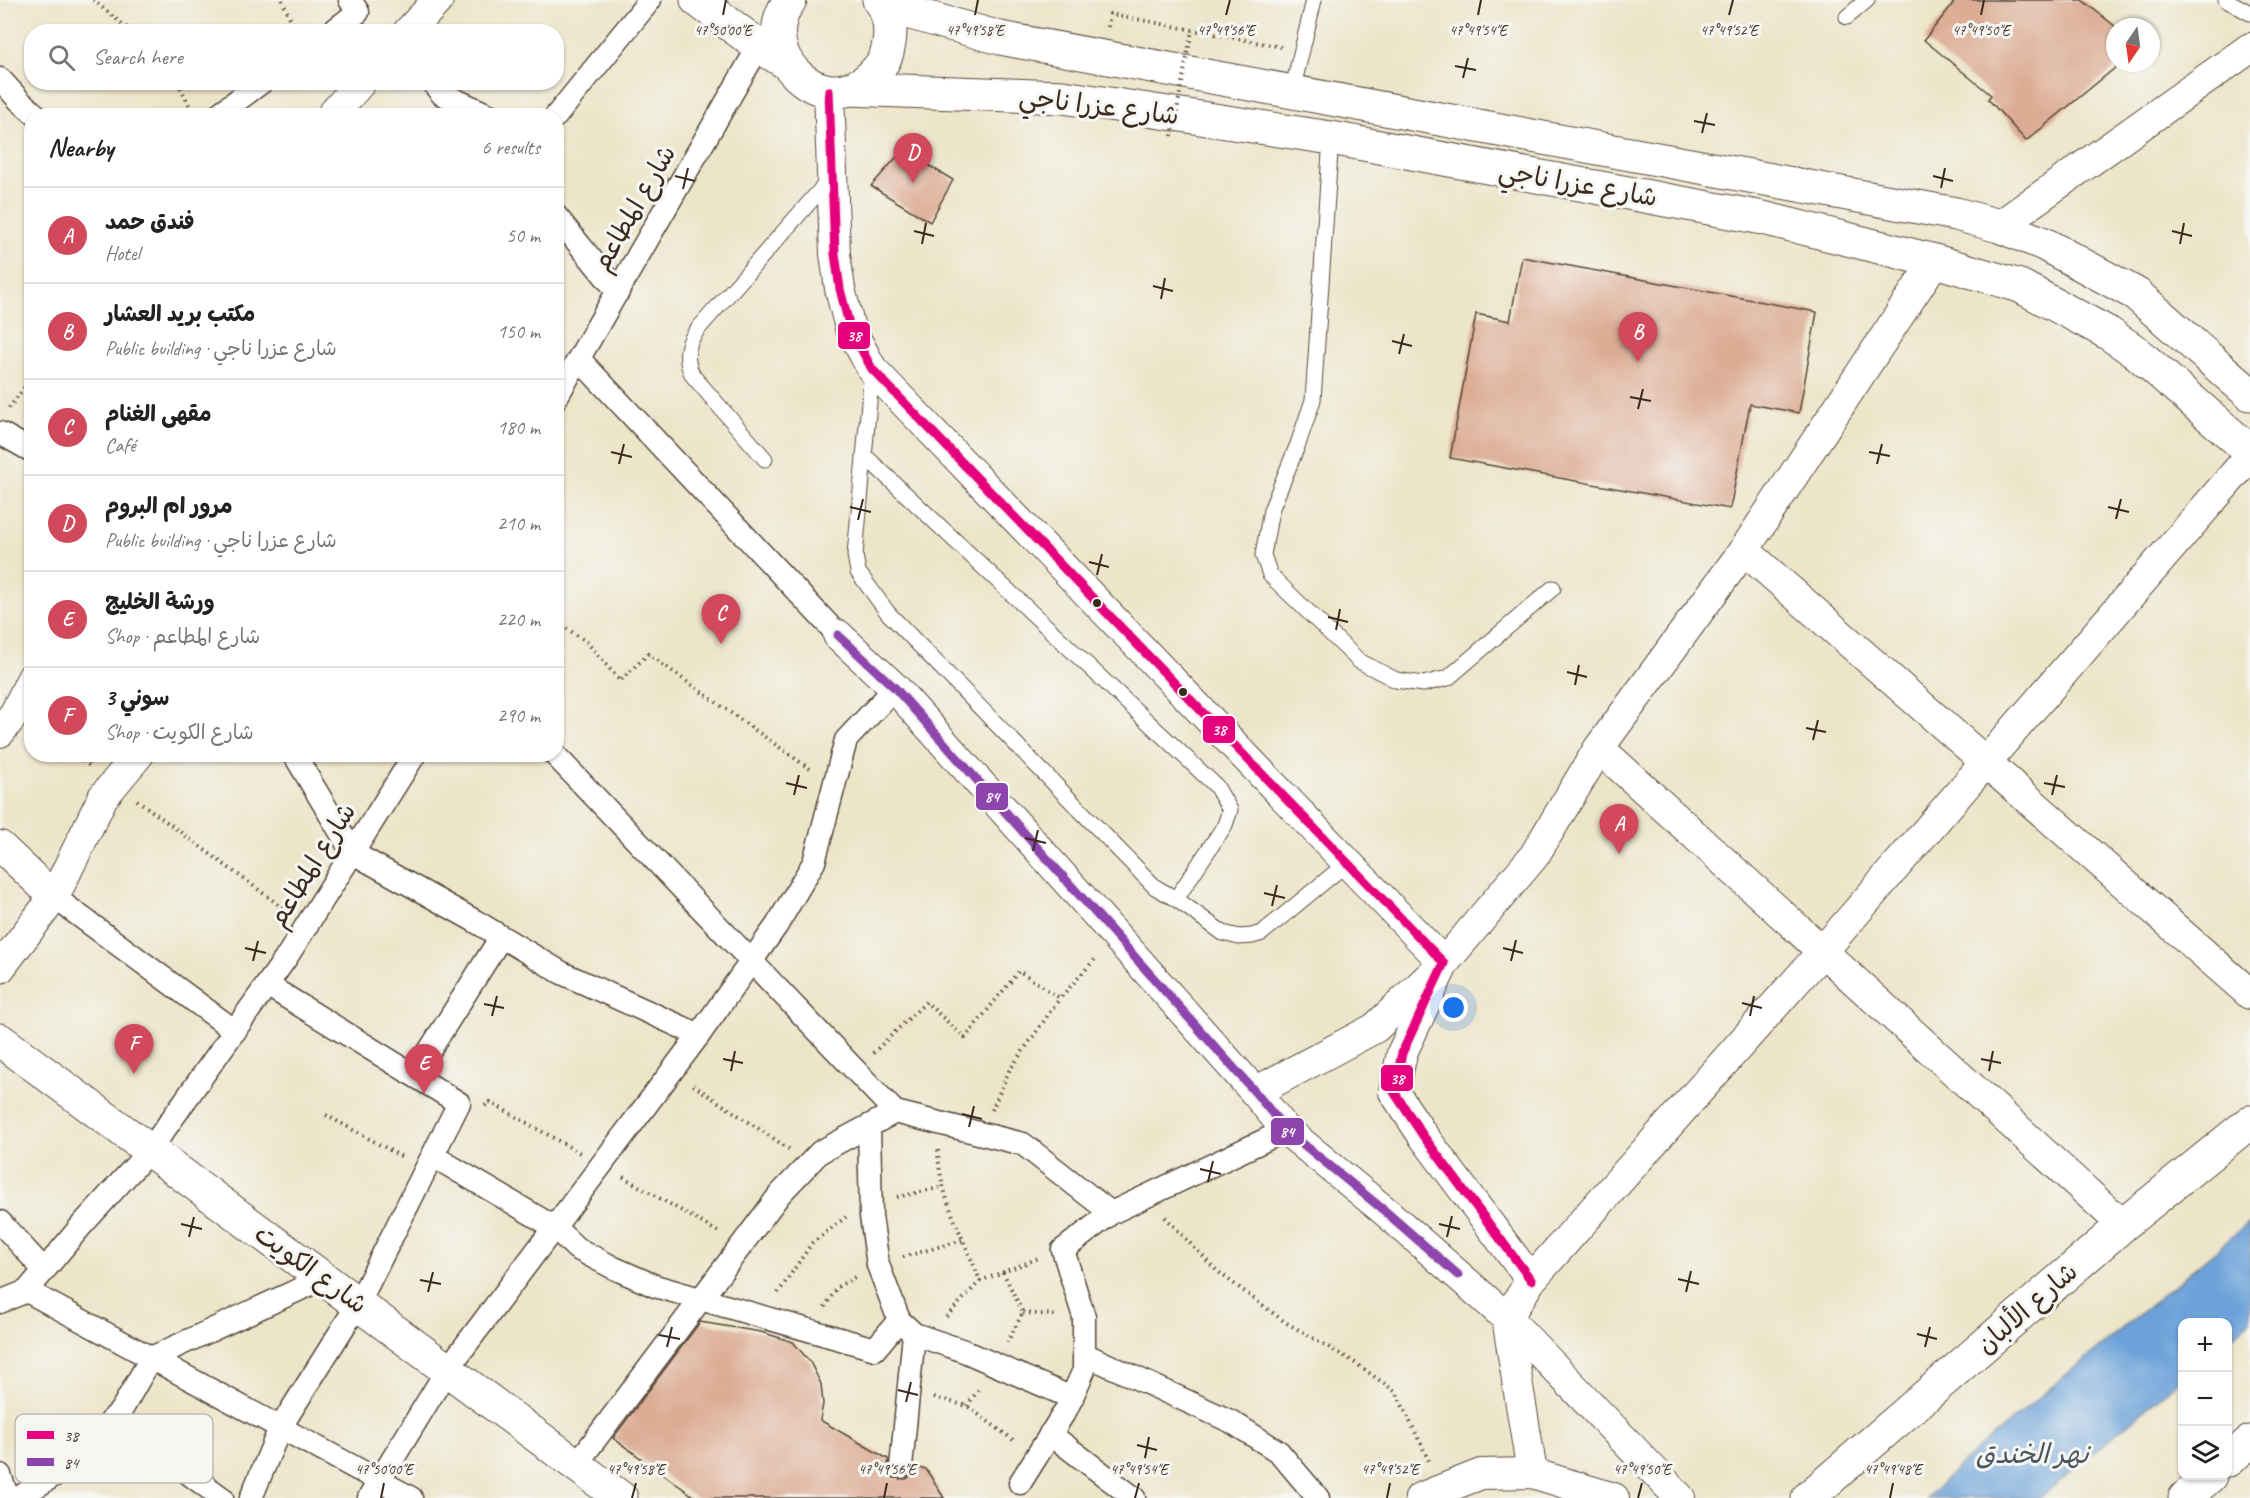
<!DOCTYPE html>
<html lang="en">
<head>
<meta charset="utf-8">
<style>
	:root { --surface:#fff; --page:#f2f2f2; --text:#222; --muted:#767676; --line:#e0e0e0; --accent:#d1495b }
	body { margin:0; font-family:Caveat,"Playpen Sans Arabic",sans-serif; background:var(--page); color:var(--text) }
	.controls { position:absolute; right:18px; bottom:18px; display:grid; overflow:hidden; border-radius:12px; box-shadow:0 2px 4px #0004 }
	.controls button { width:54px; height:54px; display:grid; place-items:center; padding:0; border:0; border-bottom:2px solid var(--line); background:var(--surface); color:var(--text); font:30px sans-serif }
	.compass { position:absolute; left:2106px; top:18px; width:54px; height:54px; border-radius:50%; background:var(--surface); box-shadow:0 2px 4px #0004; rotate:193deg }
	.you { position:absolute; left:1454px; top:1008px; width:21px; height:21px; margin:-15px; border:4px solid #fff; border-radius:50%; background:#1a73e8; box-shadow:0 0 0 9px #1a73e833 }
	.badge { display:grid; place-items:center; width:39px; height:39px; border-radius:50%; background:var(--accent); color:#fff; font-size:20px; font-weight:700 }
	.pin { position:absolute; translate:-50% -50px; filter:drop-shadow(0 2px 3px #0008) }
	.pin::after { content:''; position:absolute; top:32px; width:21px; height:18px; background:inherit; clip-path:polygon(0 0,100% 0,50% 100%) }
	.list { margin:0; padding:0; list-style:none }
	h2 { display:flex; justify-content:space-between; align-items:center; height:78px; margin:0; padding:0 24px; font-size:26px }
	h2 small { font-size:20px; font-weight:400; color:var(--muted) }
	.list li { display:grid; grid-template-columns:39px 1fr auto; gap:18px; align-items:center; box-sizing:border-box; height:96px; padding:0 24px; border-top:2px solid var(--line) }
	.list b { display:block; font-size:22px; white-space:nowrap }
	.list p { margin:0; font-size:20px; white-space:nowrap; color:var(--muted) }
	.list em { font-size:20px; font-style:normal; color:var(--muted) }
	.icon { flex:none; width:33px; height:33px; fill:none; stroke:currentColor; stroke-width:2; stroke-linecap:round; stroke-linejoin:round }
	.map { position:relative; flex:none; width:2250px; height:1498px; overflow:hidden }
	.search { position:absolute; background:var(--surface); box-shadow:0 2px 4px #0004; left:24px; top:24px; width:540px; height:66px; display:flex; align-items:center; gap:15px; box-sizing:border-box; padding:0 21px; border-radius:24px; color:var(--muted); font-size:22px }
	.panel { position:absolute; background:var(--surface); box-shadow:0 2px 4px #0004; left:24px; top:108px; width:540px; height:654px; border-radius:24px }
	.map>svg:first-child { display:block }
	.water { fill:#6ca2d9; stroke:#54667c; stroke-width:1.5 }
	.building { fill:#dcab93 }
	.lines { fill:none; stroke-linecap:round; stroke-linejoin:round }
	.service-casing { stroke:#564638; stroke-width:17 }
	.pedestrian-casing { stroke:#564638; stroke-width:25 }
	.minor-casing { stroke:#564638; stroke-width:32 }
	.secondary-casing { stroke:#564638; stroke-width:35 }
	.primary-casing { stroke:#564638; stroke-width:35 }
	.path { stroke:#564638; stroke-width:4; stroke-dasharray:1.5 4.5; stroke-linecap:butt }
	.service { stroke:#fff; stroke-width:15 }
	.pedestrian { stroke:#fff; stroke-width:22 }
	.minor { stroke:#fff; stroke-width:30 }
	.secondary { stroke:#fff; stroke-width:33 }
	.primary { stroke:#fff; stroke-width:33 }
	.path-bridge { stroke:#564638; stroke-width:4; stroke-dasharray:1.5 4.5; stroke-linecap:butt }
	.bus-1-casing { stroke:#f6f6f2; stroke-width:14 }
	.bus-2-casing { stroke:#f6f6f2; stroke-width:14 }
	.bus-1 { stroke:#e5007d; stroke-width:9 }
	.bus-2 { stroke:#8e44ad; stroke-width:9 }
	.ticks { fill:none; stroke:#3b2a1e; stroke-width:2 }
	.bus-dot { fill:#3b2a1e; stroke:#f6f6f2; stroke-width:2 }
	.labels { text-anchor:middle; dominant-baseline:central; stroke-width:6; stroke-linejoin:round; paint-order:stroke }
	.street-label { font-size:26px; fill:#3b2a1e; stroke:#f6f6f2 }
	.water-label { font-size:27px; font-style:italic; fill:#4c545f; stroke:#f6f6f2 }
	.key { fill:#f6f6f2; stroke:#beb9b2; stroke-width:1.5 }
	.key-label { font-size:16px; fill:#3b2a1e }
	.ticks-label { font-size:15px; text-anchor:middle; fill:#3b2a1e; stroke:#f6f6f2; stroke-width:6; stroke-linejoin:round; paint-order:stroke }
	.line-badge { stroke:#f6f6f2; stroke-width:2 }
	.badge-label { font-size:16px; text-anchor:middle; font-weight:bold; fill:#fff }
</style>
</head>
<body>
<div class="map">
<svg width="2250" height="1498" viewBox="0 0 2250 1498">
	<rect width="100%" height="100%" fill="#f6f6f2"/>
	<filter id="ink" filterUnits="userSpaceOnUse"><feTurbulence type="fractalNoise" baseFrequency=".0167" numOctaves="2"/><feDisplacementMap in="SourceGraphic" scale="12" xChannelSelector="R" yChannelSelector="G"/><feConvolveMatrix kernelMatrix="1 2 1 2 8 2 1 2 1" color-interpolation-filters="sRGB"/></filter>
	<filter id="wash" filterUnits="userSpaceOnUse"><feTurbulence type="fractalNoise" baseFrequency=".008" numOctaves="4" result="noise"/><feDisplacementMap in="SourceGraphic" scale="24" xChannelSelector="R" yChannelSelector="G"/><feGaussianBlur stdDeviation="1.35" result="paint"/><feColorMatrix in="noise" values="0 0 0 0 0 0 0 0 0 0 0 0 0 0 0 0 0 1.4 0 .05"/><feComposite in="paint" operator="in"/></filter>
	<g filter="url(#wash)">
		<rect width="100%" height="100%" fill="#ede5c9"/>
		<path class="water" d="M2250 1222V1321L2228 1340V1322H2182V1378L2040 1498H1926L1982 1445Z"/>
		<g id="blocks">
			<g class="building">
				<path d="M1956 0H2082L2116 27 2115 63H2121L2026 141 1988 99 1991 95 1924 40Z"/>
				<path d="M903 150 953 180 930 222 871 186Z"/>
				<path d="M1522 257 1817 312 1799 413 1750 404 1730 509 1450 458 1476 314 1510 321Z"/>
				<path d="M700 1322 761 1332 793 1342 810 1362 821 1384 823 1404 820 1420 888 1459 889 1472 894 1478 906 1479 912 1475 914 1468 926 1469 944 1498H696L613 1438Z"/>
			</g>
		</g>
	</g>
	<g filter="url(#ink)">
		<use href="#blocks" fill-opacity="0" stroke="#564638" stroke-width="1.5"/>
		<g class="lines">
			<defs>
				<g id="service">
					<path d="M2226 0 2250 13"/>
					<path d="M1847 17 1867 0"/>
					<path d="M1292 91 1314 0"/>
					<path d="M1331 138 1313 400 1298 444 1271 510 1263 555 1270 575 1359 661 1396 680 1423 684 1448 678 1553 588"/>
					<path d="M872 370 855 555 858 572 888 613 1155 887 1176 899 1223 933 1239 937 1252 936 1262 933 1347 863"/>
					<path d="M864 455 1216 786 1230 810 1225 825 1176 899"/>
					<path d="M765 459 693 376C684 359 686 344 698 329L830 179"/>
				</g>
				<g id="pedestrian">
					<path d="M332 32 358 12 350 0"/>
					<path d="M0 79 20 101 37 116"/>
					<path d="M432 82 442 94 491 116"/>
					<path d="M216 116 262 82"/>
					<path d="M556 116 650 0"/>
					<path d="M556 216 618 292"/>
					<path d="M580 360 838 635"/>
					<path d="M556 398 759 46"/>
					<path d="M0 433 32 451"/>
					<path d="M294 754 353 853 475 921 562 973 699 1035"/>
					<path d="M554 754 895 1112 1023 1144 1111 1213"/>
					<path d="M54 897 235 1031"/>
					<path d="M414 1075 501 937"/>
					<path d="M869 1126 871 1216 878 1265 899 1320 914 1334 964 1351 1072 1398"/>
					<path d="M433 1156 554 1227 576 1248 614 1268 655 1286 875 1349 899 1320"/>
					<path d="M0 1222 44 1270"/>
					<path d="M27 1291 411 1498"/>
					<path d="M0 1302 27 1291 81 1226 150 1150 286 958 415 754"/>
					<path d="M1084 1354 1232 1422 1279 1452 1318 1498"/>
					<path d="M113 1418 222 1498"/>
					<path d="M1050 1434 1134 1498"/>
					<path d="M576 1465 780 1194 820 1152 895 1112"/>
					<path d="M901 1467 914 1334"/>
					<path d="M0 1475 8 1498"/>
					<path d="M1020 1483 1067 1408 1084 1370V1317L1063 1250 1111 1213 1286 1130"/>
					<path d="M18 1498 74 1463 122 1409 151 1358 324 1278"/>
					<path d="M251 1498 280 1428 358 1304 459 1103 267 985"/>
					<path d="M369 1498 447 1370 699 1035 777 925 814 862 846 740 895 688"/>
				</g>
				<g id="minor">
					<path d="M408 32 438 0"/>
					<path d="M829 91 835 254 840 289 850 328 872 369 1444 963 1402 1053 1394 1092 1424 1137 1531 1280"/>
					<path d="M331 116 361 82"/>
					<path d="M1999 226 2250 48"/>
					<path d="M1744 550 2250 994"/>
					<path d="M838 635 895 688 1255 1092 1286 1130 1386 1212 1507 1318 1532 1473"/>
					<path d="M0 732 15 713 32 678"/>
					<path d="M1599 748 2123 1225"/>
					<path d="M0 846 54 897"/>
					<path d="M0 968 54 897 103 797 139 754"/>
					<path d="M1255 1092 1375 1028 1444 963 1534 856 1599 748 1744 550 1935 261"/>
					<path d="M1420 1498 1481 1474 1532 1473 1614 1498"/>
					<path d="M1680 1498 1507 1318 1531 1280 1822 952 2250 456"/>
				</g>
				<g id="secondary">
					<path d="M0 1040 621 1498"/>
					<path d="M2228 1460 2250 1442"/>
					<path d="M1808 1498 2123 1225 2250 1122"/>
					<path d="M2185 1498 2210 1476"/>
				</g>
				<g id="primary">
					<path d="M697 0 759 46 785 62"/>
					<path d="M790 0C751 52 820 120 869 78 878 70 886 61 888 48 892 31 890 14 879 0"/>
					<path d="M882 5 1000 38 1956 214 1999 226 2044 244 2136 294 2250 394"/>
					<path d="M847 89 1063 97 1331 138 1763 218 1935 261 2020 286 2108 333 2136 352 2250 451"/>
				</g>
			</defs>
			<use href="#service" class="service-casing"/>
			<use href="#pedestrian" class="pedestrian-casing"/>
			<use href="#minor" class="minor-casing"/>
			<use href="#secondary" class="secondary-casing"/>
			<use href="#primary" class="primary-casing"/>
			<g class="path">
				<path d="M93 0 132 32"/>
				<path d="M282 0 296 32"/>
				<path d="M1108 27 1110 14 1281 47"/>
				<path d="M178 82 191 109"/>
				<path d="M9 408 32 377"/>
				<path d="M556 622 586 641 620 681 648 654 810 769"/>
				<path d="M73 754 90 766"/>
				<path d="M137 800 286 910"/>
				<path d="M873 1053 926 1002 965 1038 1019 971 1060 998 1097 957"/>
				<path d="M693 1085 789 1149"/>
				<path d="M485 1106 490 1102 580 1153"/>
				<path d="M992 1110 1009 1071 1060 998"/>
				<path d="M326 1115 404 1158"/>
				<path d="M938 1150C939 1197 964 1238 980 1281L946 1317"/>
				<path d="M623 1177 718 1232"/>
				<path d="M897 1197 943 1187"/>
				<path d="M1165 1217 1217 1271 1285 1322 1351 1360 1396 1392 1430 1463"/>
				<path d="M903 1257 963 1240"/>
				<path d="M1003 1272 1023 1313 1007 1342"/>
				<path d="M980 1281 1039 1258"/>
				<path d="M778 1293 812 1243 846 1217"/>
				<path d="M825 1307 837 1287 855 1277"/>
				<path d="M1023 1313 1056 1315"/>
				<path d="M934 1397 967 1406 1016 1442"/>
				<path d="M967 1406 980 1387"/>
			</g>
			<use href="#service" class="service"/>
			<use href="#pedestrian" class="pedestrian"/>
			<use href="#minor" class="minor"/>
			<use href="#secondary" class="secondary"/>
			<use href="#primary" class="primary"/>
			<path class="path-bridge" d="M1172 136 1192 30"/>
			<defs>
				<path id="bus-1" d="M829 91 835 254 840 289 850 328 872 369 1444 963 1402 1053 1394 1092 1424 1137 1531 1280"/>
				<path id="bus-2" d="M838 635 895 688 1255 1092 1286 1130 1386 1212 1458 1275"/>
			</defs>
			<use href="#bus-1" class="bus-1-casing"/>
			<use href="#bus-2" class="bus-2-casing"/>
			<use href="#bus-1" class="bus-1"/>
			<use href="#bus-2" class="bus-2"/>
		</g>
	</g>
	<path class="ticks" d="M723 15 726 0M975 15 978 0M1226 15 1230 0M1478 15 1481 0M1729 15 1733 0M1981 15 1984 0M1455 66 1476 70M1463 78 1468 58M1694 121 1715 125M1702 133 1707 113M675 176 695 181M1933 176 1953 181M1941 188 1945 168M683 189 688 168M914 231 934 236M2172 231 2192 236M922 244 926 223M2180 244 2184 223M1153 286 1173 291M1161 299 1165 278M1392 341 1412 346M1399 354 1404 334M1630 397 1651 401M1638 409 1643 389M611 452 632 457M1869 452 1890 456M619 464 624 444M1877 464 1882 444M850 507 871 512M2108 507 2129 512M2116 519 2121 499M858 520 863 499M1089 562 1109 567M1097 575 1102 554M1328 617 1348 622M1336 630 1340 609M1567 672 1587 677M1575 685 1579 665M1806 728 1826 732M1813 740 1818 720M786 783 807 788M2044 783 2065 787M794 795 799 775M2052 795 2057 775M1025 838 1046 843M1033 851 1038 830M1264 893 1285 898M1272 906 1277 885M245 948 266 953M1503 948 1523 953M253 961 258 941M1511 961 1516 940M1742 1003 1762 1008M484 1004 504 1008M492 1016 497 996M1750 1016 1754 996M723 1059 743 1063M1981 1059 2001 1063M731 1071 735 1051M1989 1071 1993 1051M962 1114 982 1119M969 1127 974 1106M1200 1169 1221 1174M1208 1182 1213 1161M181 1224 202 1229M1439 1224 1460 1229M189 1237 194 1217M1447 1237 1452 1216M1678 1279 1699 1284M420 1280 441 1284M428 1292 433 1272M1686 1292 1691 1271M1917 1334 1937 1339M659 1335 680 1339M667 1347 672 1327M1925 1347 1930 1327M898 1390 918 1395M906 1402 911 1382M1137 1445 1157 1450M1145 1458 1149 1437M381 1498 384 1483M632 1498 636 1483M884 1498 887 1483M1135 1498 1139 1483M1387 1498 1390 1483M1638 1498 1642 1483M1890 1498 1893 1483"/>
	<g class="bus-dot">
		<circle cx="1097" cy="603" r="5"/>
		<circle cx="1183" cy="692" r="5"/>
	</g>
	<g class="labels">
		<g class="street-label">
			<text transform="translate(1099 106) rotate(7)">شارع عزرا ناجي</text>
			<text transform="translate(1578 184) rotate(10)">شارع عزرا ناجي</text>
			<text transform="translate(634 208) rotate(-60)">شارع المطاعم</text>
			<text transform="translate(312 865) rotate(-58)">شارع المطاعم</text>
			<text transform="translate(311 1269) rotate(36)">شارع الكويت</text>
			<text transform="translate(2027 1308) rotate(-41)">شارع الألبان</text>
		</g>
		<g class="water-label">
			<text x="2032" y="1454">نهر الخندق</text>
		</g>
	</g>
	<rect x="15" y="1414" width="198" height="69" rx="9" class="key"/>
	<rect x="27" y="1431" width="27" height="8" fill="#e5007d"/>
	<rect x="27" y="1458" width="27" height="8" fill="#8e44ad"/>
	<g class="key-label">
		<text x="64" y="1441">38</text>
		<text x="64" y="1468">84</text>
	</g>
	<g class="ticks-label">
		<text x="723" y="35">47°50'00"E</text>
		<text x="975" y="35">47°49'58"E</text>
		<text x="1226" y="35">47°49'56"E</text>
		<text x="1478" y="35">47°49'54"E</text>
		<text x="1729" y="35">47°49'52"E</text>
		<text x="1981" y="35">47°49'50"E</text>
		<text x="384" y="1474">47°50'00"E</text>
		<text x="636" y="1474">47°49'58"E</text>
		<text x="887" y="1474">47°49'56"E</text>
		<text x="1139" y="1474">47°49'54"E</text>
		<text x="1390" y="1474">47°49'52"E</text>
		<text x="1642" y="1474">47°49'50"E</text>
		<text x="1893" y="1474">47°49'48"E</text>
	</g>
	<g class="line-badge">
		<rect x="837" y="321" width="34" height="29" rx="6" fill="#e5007d"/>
		<rect x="1202" y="715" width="34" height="29" rx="6" fill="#e5007d"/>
		<rect x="975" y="782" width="34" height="29" rx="6" fill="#8e44ad"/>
		<rect x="1380" y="1064" width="34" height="28" rx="6" fill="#e5007d"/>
		<rect x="1270" y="1117" width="35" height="29" rx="6" fill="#8e44ad"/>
	</g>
	<g class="badge-label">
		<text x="854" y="341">38</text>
		<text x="1219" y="735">38</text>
		<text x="992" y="802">84</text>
		<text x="1397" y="1084">38</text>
		<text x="1287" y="1137">84</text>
	</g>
</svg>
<div class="controls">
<button>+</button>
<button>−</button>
<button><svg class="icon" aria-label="layers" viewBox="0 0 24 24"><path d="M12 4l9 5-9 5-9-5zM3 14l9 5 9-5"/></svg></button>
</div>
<svg class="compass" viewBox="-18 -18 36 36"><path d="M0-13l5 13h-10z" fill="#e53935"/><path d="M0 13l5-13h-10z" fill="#767676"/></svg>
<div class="you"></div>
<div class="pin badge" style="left:1619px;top:854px">A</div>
<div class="pin badge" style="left:1638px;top:362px">B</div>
<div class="pin badge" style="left:721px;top:644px">C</div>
<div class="pin badge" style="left:913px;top:183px">D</div>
<div class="pin badge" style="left:424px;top:1094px">E</div>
<div class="pin badge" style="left:134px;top:1074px">F</div>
<div class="search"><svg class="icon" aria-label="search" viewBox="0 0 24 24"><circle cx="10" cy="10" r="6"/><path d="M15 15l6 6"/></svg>Search here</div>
<section class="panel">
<h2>Nearby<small>6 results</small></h2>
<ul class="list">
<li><span class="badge">A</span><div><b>فندق حمد</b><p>Hotel</p></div><em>50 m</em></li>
<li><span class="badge">B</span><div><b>مكتب بريد العشار</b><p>Public building · شارع عزرا ناجي</p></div><em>150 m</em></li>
<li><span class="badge">C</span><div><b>مقهى الغنام</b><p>Café</p></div><em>180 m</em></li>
<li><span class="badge">D</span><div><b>مرور ام البروم</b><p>Public building · شارع عزرا ناجي</p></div><em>210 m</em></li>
<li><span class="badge">E</span><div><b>ورشة الخليج</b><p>Shop · شارع المطاعم</p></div><em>220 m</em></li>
<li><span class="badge">F</span><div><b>سوني 3</b><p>Shop · شارع الكويت</p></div><em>290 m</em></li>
</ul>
</section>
</div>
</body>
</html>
